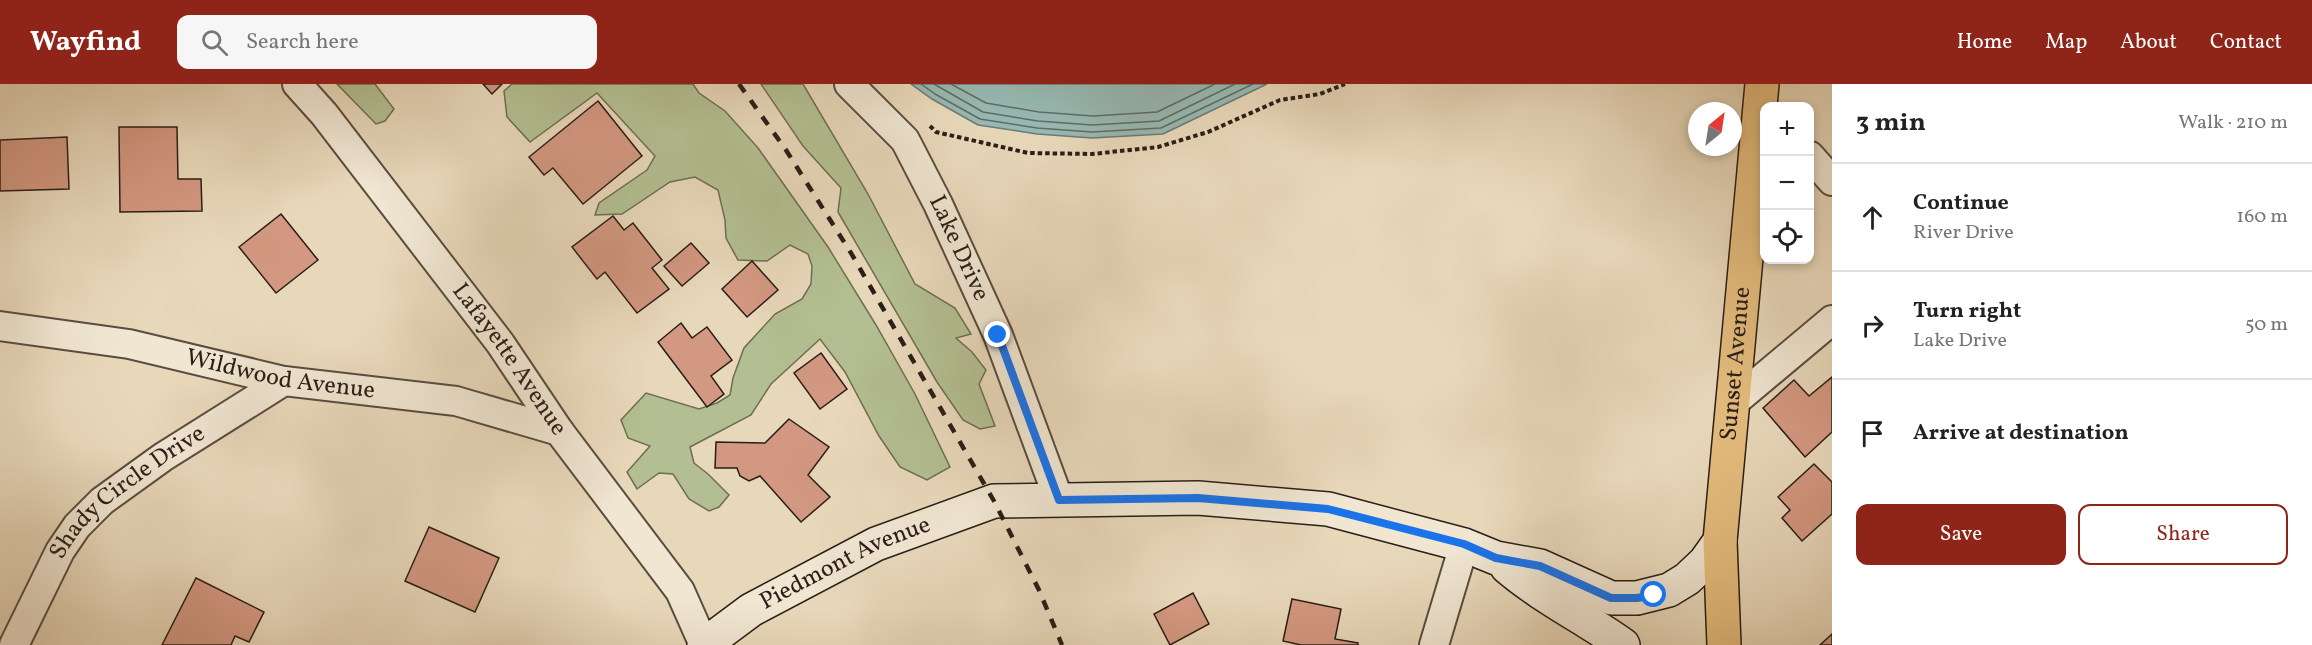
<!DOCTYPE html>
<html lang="en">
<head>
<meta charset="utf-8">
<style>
	:root { --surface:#fff; --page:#f6f6f6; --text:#222; --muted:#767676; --line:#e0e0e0; --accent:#8f2418 }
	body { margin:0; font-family:Vollkorn,serif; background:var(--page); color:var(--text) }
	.controls { position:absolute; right:18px; top:18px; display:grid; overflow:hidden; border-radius:12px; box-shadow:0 3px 9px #0003 }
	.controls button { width:54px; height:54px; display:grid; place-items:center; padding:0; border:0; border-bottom:2px solid var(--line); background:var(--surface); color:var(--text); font:30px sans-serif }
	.compass { position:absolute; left:1688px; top:18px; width:54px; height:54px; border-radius:50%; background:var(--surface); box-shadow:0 3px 9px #0003; rotate:30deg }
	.stop { position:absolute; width:18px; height:18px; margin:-14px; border:4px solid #1a73e8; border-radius:50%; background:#fff }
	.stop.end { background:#1a73e8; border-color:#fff; box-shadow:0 2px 6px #0008 }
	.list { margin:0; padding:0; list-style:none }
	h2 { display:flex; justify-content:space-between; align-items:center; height:78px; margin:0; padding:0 24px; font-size:26px }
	h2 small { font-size:20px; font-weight:400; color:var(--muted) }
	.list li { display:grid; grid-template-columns:39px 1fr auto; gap:18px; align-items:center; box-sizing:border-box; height:108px; padding:0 24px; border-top:2px solid var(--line) }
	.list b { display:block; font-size:22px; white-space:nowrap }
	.list p { margin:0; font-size:20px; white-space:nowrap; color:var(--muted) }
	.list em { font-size:20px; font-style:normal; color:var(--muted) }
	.actions { display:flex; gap:12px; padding:18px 24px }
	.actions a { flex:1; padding:14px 0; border:2px solid var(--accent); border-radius:12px; text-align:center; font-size:21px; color:var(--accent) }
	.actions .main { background:var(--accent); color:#fff }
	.icon { flex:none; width:33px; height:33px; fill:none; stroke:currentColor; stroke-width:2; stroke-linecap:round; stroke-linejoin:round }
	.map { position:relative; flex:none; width:1832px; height:561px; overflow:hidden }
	header { display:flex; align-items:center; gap:36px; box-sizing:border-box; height:84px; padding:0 30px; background:var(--accent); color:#fff }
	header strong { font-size:28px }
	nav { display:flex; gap:33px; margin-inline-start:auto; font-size:21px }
	.search { width:420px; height:54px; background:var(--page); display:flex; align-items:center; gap:15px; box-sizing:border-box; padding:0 21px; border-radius:12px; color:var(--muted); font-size:22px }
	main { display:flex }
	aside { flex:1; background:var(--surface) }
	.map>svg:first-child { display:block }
	.green { fill:#b3bf92; stroke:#6e6e54; stroke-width:1.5 }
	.water { fill:#97b9b3; stroke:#6b7b75; stroke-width:1.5 }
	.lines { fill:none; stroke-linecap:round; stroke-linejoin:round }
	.shore { stroke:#606c65; stroke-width:1.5 }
	.building { fill:#d39881; stroke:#2a1e17; stroke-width:1.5 }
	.street-casing { stroke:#5a4c40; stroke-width:32 }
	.secondary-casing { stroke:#2a1e17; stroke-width:36 }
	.primary-casing { stroke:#2a1e17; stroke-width:36 }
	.path { stroke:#2a1e17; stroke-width:4; stroke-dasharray:4.5 3; stroke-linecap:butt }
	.street { stroke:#f0e6d2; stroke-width:28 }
	.secondary { stroke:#f0e6d2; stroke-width:33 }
	.primary { stroke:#e4bc7d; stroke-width:33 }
	.rail { stroke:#2a1e17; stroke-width:4.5; stroke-dasharray:10 10; stroke-linecap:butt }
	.route { stroke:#1a73e8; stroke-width:8 }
	.labels { text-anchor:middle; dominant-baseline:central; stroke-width:4.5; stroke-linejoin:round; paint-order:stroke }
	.street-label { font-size:24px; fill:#2a1e17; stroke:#f0e6d2 }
</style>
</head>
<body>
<header>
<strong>Wayfind</strong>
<div class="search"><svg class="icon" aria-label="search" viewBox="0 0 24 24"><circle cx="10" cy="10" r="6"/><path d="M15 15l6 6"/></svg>Search here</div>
<nav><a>Home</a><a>Map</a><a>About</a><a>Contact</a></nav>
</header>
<main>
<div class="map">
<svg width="1832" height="561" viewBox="0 0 1832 561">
	<rect width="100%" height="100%" fill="#e8d8ba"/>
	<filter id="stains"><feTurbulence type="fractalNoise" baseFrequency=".00333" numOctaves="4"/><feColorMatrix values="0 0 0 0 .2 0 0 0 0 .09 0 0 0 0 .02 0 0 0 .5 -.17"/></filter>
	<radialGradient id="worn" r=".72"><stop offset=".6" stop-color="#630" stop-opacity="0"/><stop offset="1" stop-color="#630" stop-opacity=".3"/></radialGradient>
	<g class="green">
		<path d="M337 0H375L394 25 385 37 376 40Z"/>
		<path d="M512 0H693L699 9 725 27 758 64 828 163 876 241 915 310 950 383 927 396 900 383 879 352 845 288 820 255 771 300 751 331 690 363 694 379 708 390 729 411 719 423 709 427 689 415 673 390 659 389 637 405 627 388 650 362 628 354 621 336 646 309 699 325 717 319 730 311 733 294 744 264 775 230 802 215 811 200 812 182 808 170 790 161 767 177 738 176 726 154 725 136 718 106 695 93 670 98 622 130 595 131 599 119 647 86 655 72 597 9 530 58 507 33 504 7Z"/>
		<path d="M761 0H803L868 110 915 200 955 224 971 250 956 254 972 268 986 286 979 300 995 342 980 345 963 336 937 298 838 128 841 104 803 62Z"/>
	</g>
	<path class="water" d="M911 0H1267L1163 50 1092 54 1037 50 978 41 932 15Z"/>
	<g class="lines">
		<g class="shore">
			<path d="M921 0 935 10 980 35 1037 44 1092 48 1161 44 1253 0"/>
			<path d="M934 0 983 28 1038 37 1092 41 1159 37 1235 0"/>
			<path d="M951 0 986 19 1039 28 1093 32 1157 28 1215 0"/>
		</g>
	</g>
	<g class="building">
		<path d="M483 0H502L492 10Z"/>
		<path d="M598 17 642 72 583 120 553 84 544 91 529 73Z"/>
		<path d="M119 43H177L178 95H201L202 127 120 128Z"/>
		<path d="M67 53 69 105 0 107V56Z"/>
		<path d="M281 130 318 176 276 209 239 163Z"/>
		<path d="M613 132 624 146 633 139 662 176 652 184 669 205 637 229 605 188 597 195 572 163Z"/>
		<path d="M691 159 709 179 682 202 664 182Z"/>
		<path d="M752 177 778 206 747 233 722 205Z"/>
		<path d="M681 239 692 254 707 243 732 276 711 292 724 310 707 323 658 258Z"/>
		<path d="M821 269 847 305 820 325 794 289Z"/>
		<path d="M1832 293V348L1805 373 1763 324 1794 296 1809 312Z"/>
		<path d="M789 335 829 363 808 391 830 413 801 438 760 392 749 397 740 392 737 384H715L716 358 765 359Z"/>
		<path d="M1814 380 1832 398V430L1802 457 1782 434 1790 426 1778 413Z"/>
		<path d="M429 443 499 474 475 528 405 497Z"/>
		<path d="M196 494 264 528 249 558 235 552 231 561H162Z"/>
		<path d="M1193 509 1209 540 1170 561 1154 530Z"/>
		<path d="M1292 515 1341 525 1335 555 1358 559V561H1301L1283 557Z"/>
		<path d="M1832 550V561H1820Z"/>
	</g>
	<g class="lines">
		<defs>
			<g id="street">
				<path id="s1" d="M297 0 324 30 500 259 559 347 680 507 704 561"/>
				<path id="s2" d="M849 0 905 56 938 120 998 251 1059 416"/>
				<path d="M1810 72 1832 97"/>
				<path id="s3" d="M0 242 129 260 284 297 456 317 559 347"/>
				<path d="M1733 319 1832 236"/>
				<path id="s4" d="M14 561 60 467 77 442 102 417 163 373 284 297"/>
				<path d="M1434 561 1464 461"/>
			</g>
			<g id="secondary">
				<path d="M1507 483C1542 513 1585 534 1623 561"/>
				<path id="s5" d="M704 561 751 526 876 460 994 417 1198 414 1328 425 1464 461 1496 474 1540 482 1611 514H1637L1669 506 1687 495 1705 478 1720 457"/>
			</g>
			<g id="primary">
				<path id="s6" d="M1724 561 1720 457 1762 0"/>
			</g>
		</defs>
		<use href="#street" class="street-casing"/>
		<use href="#secondary" class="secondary-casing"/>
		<use href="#primary" class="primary-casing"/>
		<path class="path" d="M930 42 936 48 1028 69 1092 70 1158 63 1208 48 1280 16 1320 10 1345 0"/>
		<use href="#street" class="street"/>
		<use href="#secondary" class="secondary"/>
		<use href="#primary" class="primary"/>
		<path class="rail" d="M739 0 786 66 851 169 994 417 1039 506 1062 561"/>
	</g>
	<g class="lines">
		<path class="route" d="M998 251 1059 416 1198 414 1328 425 1464 460 1496 474 1540 482 1611 514H1637L1654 511"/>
	</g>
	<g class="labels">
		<g class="street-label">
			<text stroke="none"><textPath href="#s2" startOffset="200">Lake Drive</textPath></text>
			<text stroke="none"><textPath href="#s1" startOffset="348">Lafayette Avenue</textPath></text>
			<text stroke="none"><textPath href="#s6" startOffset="282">Sunset Avenue</textPath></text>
			<text stroke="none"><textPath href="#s3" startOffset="285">Wildwood Avenue</textPath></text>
			<text stroke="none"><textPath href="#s4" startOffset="195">Shady Circle Drive</textPath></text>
			<text stroke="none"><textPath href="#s5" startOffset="164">Piedmont Avenue</textPath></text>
		</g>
	</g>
	<rect width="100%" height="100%" filter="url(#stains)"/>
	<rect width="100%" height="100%" fill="url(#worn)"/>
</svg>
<div class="controls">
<button>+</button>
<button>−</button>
<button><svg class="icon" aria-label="locate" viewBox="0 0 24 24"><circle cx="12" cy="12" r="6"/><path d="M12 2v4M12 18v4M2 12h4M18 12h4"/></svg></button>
</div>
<svg class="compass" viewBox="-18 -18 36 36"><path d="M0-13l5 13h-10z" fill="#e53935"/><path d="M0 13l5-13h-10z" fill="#767676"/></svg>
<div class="stop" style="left:1654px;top:511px"></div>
<div class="stop end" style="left:998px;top:251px"></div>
</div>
<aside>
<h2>3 min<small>Walk · 210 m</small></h2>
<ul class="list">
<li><svg class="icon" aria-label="ahead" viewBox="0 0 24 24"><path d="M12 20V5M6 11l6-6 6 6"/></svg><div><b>Continue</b><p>River Drive</p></div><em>160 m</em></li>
<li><svg class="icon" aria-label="right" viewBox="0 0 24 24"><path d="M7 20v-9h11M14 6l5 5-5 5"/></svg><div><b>Turn right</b><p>Lake Drive</p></div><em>50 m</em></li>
<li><svg class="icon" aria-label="arrive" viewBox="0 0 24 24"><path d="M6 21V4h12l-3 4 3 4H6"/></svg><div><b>Arrive at destination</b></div></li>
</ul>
<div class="actions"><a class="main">Save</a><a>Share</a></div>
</aside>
</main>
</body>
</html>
